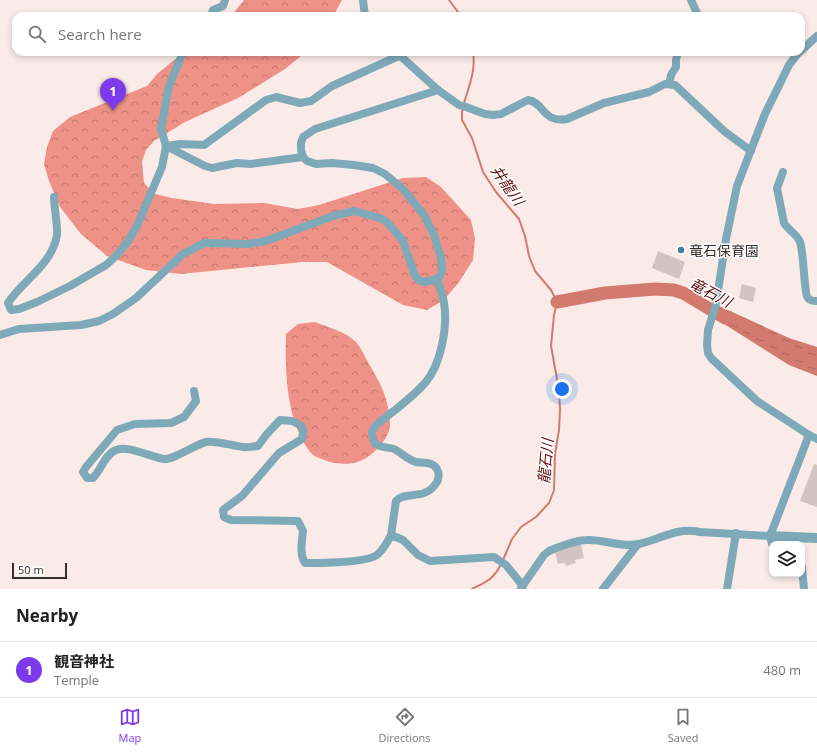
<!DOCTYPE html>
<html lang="en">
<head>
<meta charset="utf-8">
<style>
	:root { --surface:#fff; --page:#f2f2f2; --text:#222; --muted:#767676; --line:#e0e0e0; --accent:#7c3aed }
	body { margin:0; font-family:"Open Sans","Noto Sans JP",sans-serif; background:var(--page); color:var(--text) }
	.controls { position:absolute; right:12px; bottom:12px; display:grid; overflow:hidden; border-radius:8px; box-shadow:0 2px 6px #0003 }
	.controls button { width:36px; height:36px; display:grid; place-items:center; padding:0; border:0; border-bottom:1px solid var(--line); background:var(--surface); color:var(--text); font:20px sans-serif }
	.scale { position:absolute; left:12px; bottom:10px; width:55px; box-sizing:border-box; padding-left:4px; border:2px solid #342e2d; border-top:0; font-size:11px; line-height:14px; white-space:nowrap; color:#342e2d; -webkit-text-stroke:3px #fff; paint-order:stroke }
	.you { position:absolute; left:562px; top:389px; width:14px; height:14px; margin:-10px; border:3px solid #fff; border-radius:50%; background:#1a73e8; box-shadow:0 0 0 6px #1a73e833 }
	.badge { display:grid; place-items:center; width:26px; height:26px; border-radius:50%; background:var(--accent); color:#fff; font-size:13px; font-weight:700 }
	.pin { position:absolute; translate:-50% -33px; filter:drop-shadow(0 1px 2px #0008) }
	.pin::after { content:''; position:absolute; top:21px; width:14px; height:12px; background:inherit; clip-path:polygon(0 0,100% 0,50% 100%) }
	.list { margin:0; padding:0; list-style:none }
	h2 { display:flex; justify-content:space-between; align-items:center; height:52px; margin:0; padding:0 16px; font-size:17px }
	h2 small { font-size:13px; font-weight:400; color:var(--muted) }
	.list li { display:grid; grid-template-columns:26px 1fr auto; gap:12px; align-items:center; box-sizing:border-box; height:56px; padding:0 16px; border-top:1px solid var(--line) }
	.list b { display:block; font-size:15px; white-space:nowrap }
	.list p { margin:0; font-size:13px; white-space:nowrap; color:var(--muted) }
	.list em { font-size:13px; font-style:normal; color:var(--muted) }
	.icon { flex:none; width:22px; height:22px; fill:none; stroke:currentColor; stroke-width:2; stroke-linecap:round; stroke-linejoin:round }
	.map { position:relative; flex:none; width:817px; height:589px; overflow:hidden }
	.search { position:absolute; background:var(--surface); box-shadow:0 2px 6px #0003; left:12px; right:12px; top:12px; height:44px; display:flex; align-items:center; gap:10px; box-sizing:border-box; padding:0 14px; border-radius:12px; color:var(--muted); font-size:15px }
	.sheet { height:108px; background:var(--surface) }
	nav { display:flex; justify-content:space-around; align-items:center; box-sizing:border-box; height:56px; border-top:1px solid var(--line); background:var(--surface); font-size:11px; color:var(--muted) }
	nav a { display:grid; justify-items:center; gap:2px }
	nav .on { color:var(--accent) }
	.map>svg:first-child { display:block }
	.forest { fill:url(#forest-crowns) }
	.water { fill:url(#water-ripples) }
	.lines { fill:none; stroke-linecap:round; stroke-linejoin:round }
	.stream { stroke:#d37a6f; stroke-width:2 }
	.river { stroke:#d37a6f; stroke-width:13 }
	.building { fill:#d3c4c2 }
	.minor { stroke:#7ea9b8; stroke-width:8 }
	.tertiary { stroke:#7ea9b8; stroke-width:10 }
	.poi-dot { fill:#407f94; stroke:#fff; stroke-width:1.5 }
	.labels { text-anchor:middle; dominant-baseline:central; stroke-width:3; stroke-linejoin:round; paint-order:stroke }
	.poi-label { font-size:14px; fill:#342e2d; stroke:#fff; text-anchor:start }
	.water-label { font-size:15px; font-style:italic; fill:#62110e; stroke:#fff }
</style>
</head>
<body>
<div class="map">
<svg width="817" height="589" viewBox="0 0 817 589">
	<defs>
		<pattern id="forest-crowns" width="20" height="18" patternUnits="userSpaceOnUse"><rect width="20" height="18" fill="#ee9287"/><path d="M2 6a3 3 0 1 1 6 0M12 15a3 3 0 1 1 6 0" fill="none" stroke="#c2786f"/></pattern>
		<pattern id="water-ripples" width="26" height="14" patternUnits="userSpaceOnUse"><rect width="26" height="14" fill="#d37a6f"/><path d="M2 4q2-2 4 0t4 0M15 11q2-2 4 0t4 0" fill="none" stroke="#ac645c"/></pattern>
	</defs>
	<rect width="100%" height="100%" fill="#fbebe8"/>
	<g class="forest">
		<path d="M244 0H342L333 16H231Z"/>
		<path d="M188 52H306L285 69 238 98 185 122 154 141 146 150 142 162 144 183 155 194 172 198 214 204 264 203 298 209 319 205 403 178 426 177 441 187 471 220 475 239 473 260 459 282 444 300 427 310 403 305 327 262H303L181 274 146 270 107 256 81 234 60 207 49 181 44 164 47 147 53 131 70 117 147 86 157 74 174 60Z"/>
		<path d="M315 322C328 327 346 332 356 342 362 349 368 363 373 371 383 387 390 406 390 425 390 439 370 459 357 462 349 465 336 464 327 461 323 459 314 457 311 453 286 422 285 372 286 334L298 324Z"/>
	</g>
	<path class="water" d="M717 305 789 338 817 347V376L789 365 713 317Z"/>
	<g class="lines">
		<g class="stream">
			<path d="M449 0 461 16"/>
			<path d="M464 103C469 86 476 70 473 52"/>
			<path d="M463 107 462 113V120L472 138 483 172 496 192 519 219 525 236 529 256 535 271 551 290 557 302 554 315 551 346 559 390 560 410 559 430 555 454 554 490 549 503 536 517 521 527 512 539 503 560"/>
			<path d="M472 589C486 582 494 579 501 564"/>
		</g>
		<path class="river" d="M557 302 605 293 655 289 674 290 683 293 725 318"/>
	</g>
	<g class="building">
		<path d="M658 251 685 262 679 279 652 268Z"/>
		<path d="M742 284 756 288 753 302 739 298Z"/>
		<path d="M814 464 817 465V507L800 501Z"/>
		<path d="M581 544 584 558 575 560 576 563 566 566 565 563 558 564 555 551Z"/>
	</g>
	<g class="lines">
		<g class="minor">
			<path d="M363 0 365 16"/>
			<path d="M691 0 697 13 696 16"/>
			<path d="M211 16 213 10 223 6 225 0"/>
			<path d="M801 51 817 36"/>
			<path d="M396 52 438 90 459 105 466 107 485 114 493 115 501 114 528 100C544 102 542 123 567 119L604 103 649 92 665 84 675 85 724 131 751 151"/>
			<path d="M799 52 789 65 765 114 737 186 726 239 716 304 708 330 707 345 708 353 711 358 757 401 809 435 817 439"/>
			<path d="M669 84 671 75 676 67V60L678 52"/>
			<path d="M166 146 180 144 204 145 266 100 276 97 300 103 311 101 332 86 401 55"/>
			<path d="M166 146 205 166 212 168 237 163 250 164 303 157"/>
			<path d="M783 172 777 188 784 223C788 230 797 234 800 242 804 253 804 294 808 298 810 301 814 301 817 301"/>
			<path d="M54 197C54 208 58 227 57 235 52 265 23 280 8 303L11 310 19 309 37 302 70 286 106 265 117 255 129 240 137 226 162 167 166 146 161 129 169 86 183 52"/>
			<path d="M0 335 19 329 81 325 99 321 113 314 136 298 183 254 204 243 248 244 266 241 333 216 354 211 380 218 387 222 403 241 415 276 420 281 425 282 437 279 440 276 442 270 441 258 434 235 424 215 403 189 385 174 373 168 354 165 332 163 316 164 307 161 303 157 301 150V143L303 137 315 129 438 90"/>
			<path d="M194 391 196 401 184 417 171 423 135 424 117 430 86 467 83 472 87 478H93C101 470 105 454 116 450 129 445 150 457 164 459 174 460 194 445 206 442 215 440 233 446 243 447 248 448 253 446 258 446L266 435 280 420 292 421 302 426 303 432 302 439 279 453 242 496 223 510 224 517 231 520 298 521 303 531C302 542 299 554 305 563 320 563 366 563 377 555 383 550 388 541 391 535L403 540 418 555 430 561 494 557 506 565 523 586"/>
			<path d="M391 535 396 501C405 490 425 502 437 482 440 476 439 467 431 464 426 462 420 463 416 462 407 459 402 453 394 449 388 447 381 448 376 444 373 441 372 437 372 432L376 425C392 412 411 399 425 383 441 365 448 326 444 303 443 295 439 287 437 279"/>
			<path d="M770 536 772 544"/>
			<path d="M802 567 804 589"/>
			<path d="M521 588 544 555 549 551C558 547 577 540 587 540 604 539 622 548 639 544 662 539 676 527 700 532L770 536 809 435"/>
			<path d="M603 589 638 544"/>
			<path d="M727 589 736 533"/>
		</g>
		<path class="tertiary" d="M770 536 817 538"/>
	</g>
	<circle class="poi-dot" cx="681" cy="250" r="4"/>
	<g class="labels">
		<g class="poi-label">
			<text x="689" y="250">竜石保育園</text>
		</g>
		<g class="water-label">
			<text transform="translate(508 185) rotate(55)">井龍川</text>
			<text transform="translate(711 292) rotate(28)">竜石川</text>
			<text transform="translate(545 461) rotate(-85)">龍石川</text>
		</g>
	</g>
</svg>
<div class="controls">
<button><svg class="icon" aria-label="layers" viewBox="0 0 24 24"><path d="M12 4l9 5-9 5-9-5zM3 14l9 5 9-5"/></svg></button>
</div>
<div class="scale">50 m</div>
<div class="you"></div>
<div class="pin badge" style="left:113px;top:111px">1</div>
<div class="search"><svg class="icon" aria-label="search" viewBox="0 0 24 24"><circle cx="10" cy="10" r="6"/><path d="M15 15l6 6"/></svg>Search here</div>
</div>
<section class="sheet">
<h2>Nearby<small></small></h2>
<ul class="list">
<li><span class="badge">1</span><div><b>観音神社</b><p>Temple</p></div><em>480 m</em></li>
</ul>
</section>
<nav>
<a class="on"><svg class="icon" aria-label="map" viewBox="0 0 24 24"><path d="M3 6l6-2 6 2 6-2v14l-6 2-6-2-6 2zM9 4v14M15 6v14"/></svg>Map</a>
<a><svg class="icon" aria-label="directions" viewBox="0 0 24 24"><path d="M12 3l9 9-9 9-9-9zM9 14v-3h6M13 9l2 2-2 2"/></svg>Directions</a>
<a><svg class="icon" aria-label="saved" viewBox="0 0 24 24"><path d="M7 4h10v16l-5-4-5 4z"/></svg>Saved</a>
</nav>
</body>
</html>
